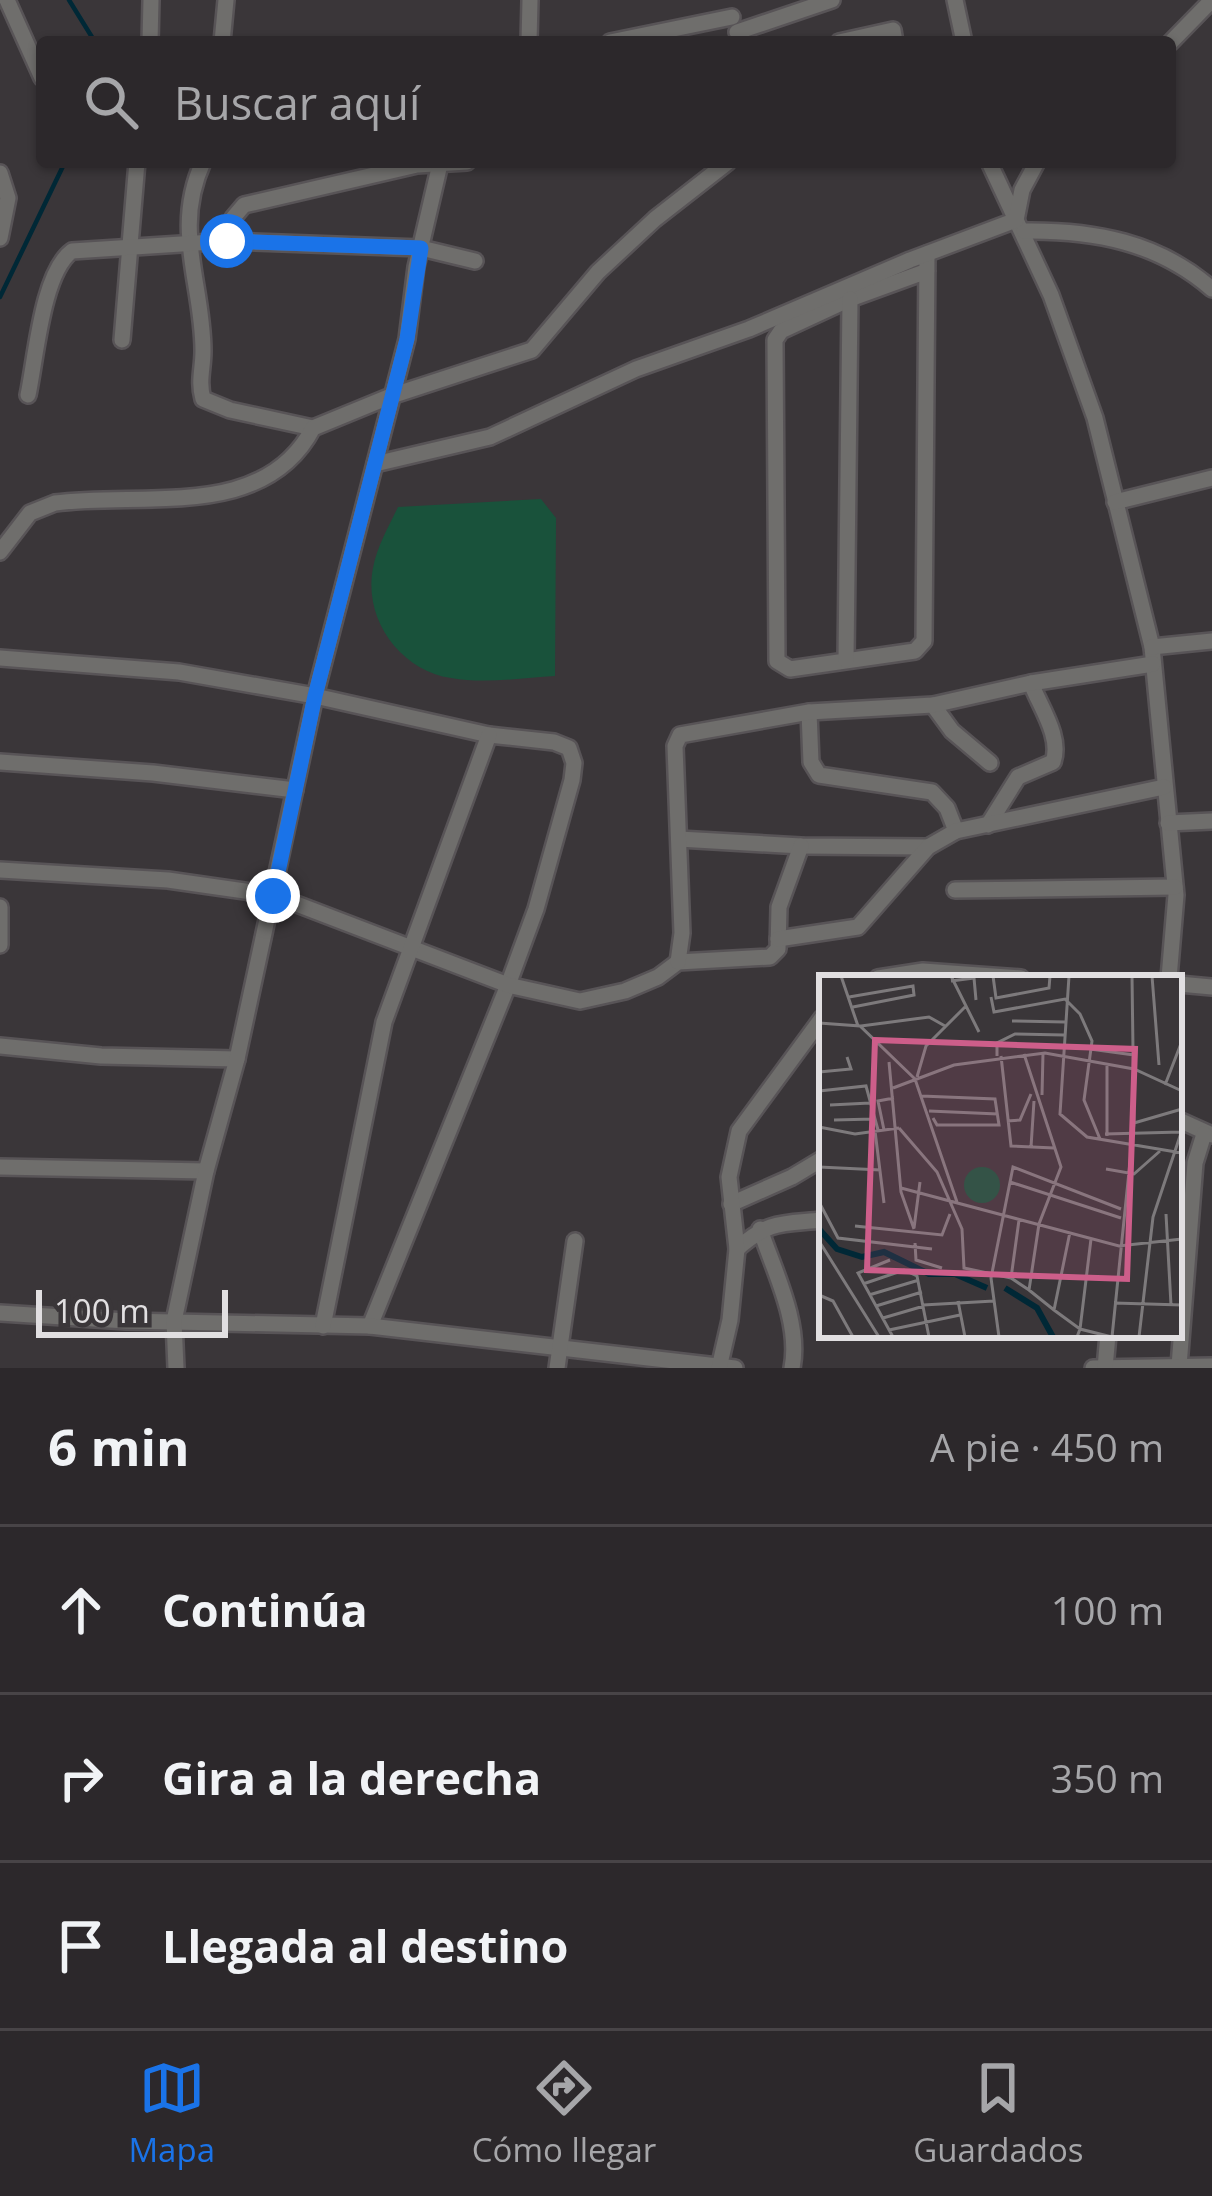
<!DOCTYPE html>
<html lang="es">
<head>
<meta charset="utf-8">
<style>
	:root { --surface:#2c282b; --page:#383437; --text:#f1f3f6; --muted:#a6a6a9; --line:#484447; --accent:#1a73e8 }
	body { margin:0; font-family:"Open Sans",sans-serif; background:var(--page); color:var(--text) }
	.scale { position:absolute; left:36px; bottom:30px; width:192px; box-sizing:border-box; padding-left:12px; border:6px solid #e1dfe1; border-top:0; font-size:33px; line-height:42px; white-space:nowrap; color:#e1dfe1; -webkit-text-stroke:9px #3a3639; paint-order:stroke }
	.stop { position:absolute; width:36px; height:36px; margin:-27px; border:9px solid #1a73e8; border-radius:50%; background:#fff }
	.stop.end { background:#1a73e8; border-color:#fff; box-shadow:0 3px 12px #0008 }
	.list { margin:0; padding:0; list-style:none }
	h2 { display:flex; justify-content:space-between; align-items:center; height:156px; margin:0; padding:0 48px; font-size:51px }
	h2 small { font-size:39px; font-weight:400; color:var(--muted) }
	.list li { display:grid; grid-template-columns:78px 1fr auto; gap:36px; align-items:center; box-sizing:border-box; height:168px; padding:0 48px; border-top:3px solid var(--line) }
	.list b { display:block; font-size:45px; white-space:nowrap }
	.list em { font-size:39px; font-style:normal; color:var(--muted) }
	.icon { flex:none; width:66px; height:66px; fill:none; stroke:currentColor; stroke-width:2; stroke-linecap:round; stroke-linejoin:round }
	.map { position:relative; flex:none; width:1212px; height:1368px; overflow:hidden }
	.search { position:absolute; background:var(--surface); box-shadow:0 3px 9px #0004; left:36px; right:36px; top:36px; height:132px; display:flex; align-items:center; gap:30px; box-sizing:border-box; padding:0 42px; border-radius:12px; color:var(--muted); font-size:45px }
	.sheet { height:660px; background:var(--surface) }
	nav { display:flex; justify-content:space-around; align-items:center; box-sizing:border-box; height:168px; border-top:3px solid var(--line); background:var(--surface); font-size:33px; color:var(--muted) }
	nav a { display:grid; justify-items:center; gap:6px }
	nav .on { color:var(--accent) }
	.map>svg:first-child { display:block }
	.green { fill:#19523b }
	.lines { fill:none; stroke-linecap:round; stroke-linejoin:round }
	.stream { stroke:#002836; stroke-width:4.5 }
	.minor-casing { stroke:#585457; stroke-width:20 }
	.minor { stroke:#6f6e6c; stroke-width:15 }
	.route { stroke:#1a73e8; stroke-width:15 }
	.inset-river { fill:none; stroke:#002836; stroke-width:6 }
	.inset-road { fill:none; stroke:#7d7a7c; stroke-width:3 }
	.view { fill:#cd5e8a; fill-opacity:0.15; stroke:#cd5e8a; stroke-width:6 }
	.inset-edge { fill:none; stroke:#e1dfe1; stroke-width:6 }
</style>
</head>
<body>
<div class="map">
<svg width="1212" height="1368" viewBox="0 0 1212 1368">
	<rect width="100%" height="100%" fill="#3a3639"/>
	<path class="green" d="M541 499 556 518 555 676C521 678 484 684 451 678 400 670 363 619 373 568 377 546 389 526 398 507Z"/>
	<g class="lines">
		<g class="stream">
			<path d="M69 0 95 42"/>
			<path d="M0 297 65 162"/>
		</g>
		<defs>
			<g id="minor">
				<path d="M7 0 42 78"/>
				<path d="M955 0 964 42"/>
				<path d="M737 32 832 0"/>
				<path d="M150 42 151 0"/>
				<path d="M222 42 226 0"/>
				<path d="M529 42 530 0"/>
				<path d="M610 42 732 17"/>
				<path d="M839 42 893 30 895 42"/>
				<path d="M1170 43 1212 0"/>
				<path d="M203 162C172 230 203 283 203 351 203 369 198 381 203 399L230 410 313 428"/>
				<path d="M989 162 1051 295 1095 418 1152 647 1176 895 1169 978"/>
				<path d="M0 173 8 198 0 238"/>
				<path d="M1024 231C1094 230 1158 242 1212 289"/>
				<path d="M228 241 233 218 244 205 417 165 467 162"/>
				<path d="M927 271 850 299 781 331 775 340 777 661 790 669 915 651 924 641 927 254"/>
				<path d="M122 340 137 162"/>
				<path d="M28 395C36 358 42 273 72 251L228 241 421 248 475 261"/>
				<path d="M375 464 490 437 636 369 749 329 910 260 1016 220 1022 190 1037 162"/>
				<path d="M1115 502 1212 478"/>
				<path d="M0 552 30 513 55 503C142 491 264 522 313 428L391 396 532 350 598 272 655 219 728 162"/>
				<path d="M1152 647 1212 641"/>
				<path d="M0 658 179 672 315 696 489 735 554 742 569 748 574 763 572 780 536 909 508 985 370 1326"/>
				<path d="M846 660 850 299"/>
				<path d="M933 705 952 731 990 763"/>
				<path d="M809 712 811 762 819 775 932 792 947 808 956 831"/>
				<path d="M0 762 153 773 295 790"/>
				<path d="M1168 823 1212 821"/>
				<path d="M988 825 1018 777 1053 762C1062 737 1040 707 1031 683"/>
				<path d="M679 839 801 846 928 847"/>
				<path d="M0 870 168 880 273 895 508 985 580 1001 625 991 658 977 678 962 770 957 778 949 779 907 801 846"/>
				<path d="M955 890 1175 887"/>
				<path d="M0 907V945"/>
				<path d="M778 939 858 927 928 847 956 831 1164 787"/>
				<path d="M678 962 682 933 675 746 680 735 809 712 933 705 1031 683 1153 664"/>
				<path d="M878 978 923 971 1021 978"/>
				<path d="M1179 984 1212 987"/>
				<path d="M0 1046 101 1056 237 1059"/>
				<path d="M1179 1120 1212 1135"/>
				<path d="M0 1167 206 1171"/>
				<path d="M731 1204 792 1177 822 1159"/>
				<path d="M760 1229C774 1271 801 1323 792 1368"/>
				<path d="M737 1249C770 1220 781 1224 822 1220"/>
				<path d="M0 1313 126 1321 370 1326 735 1368"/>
				<path d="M323 1326 384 1022 489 735"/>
				<path d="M1179 1366 1195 1163 1204 1134"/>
				<path d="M176 1368 174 1321 206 1171 237 1059 315 696 407 339 416 267 440 164"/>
				<path d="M557 1368 575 1241"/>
				<path d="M719 1368 730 1320 737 1249 729 1177 739 1131 822 1018"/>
				<path d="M1093 1368 1212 1366"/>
				<path d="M1105 1368 1108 1335"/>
			</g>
		</defs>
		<use href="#minor" class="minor-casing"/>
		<use href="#minor" class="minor"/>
	</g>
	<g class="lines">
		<path class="route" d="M227 241 421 248 407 339 315 696 273 896"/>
	</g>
	<g transform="translate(819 975)">
		<rect width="363" height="363" fill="#3a3639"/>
		<path d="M145 210a18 18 0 1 1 36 0a18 18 0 1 1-36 0Z" fill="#19523b"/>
		<path class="inset-river" d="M0 254 18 274 43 282 65 277 110 299H136L168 313M186 313 218 333 234 362"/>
		<path class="inset-road" d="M22 1 39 51M132 1 160 57M174 1 177 23 230 13 231 1M250 1 241 139 268 162 363 178M333 1 340 90M132 6 155 3 157 25M30 22 94 11 95 20 34 32M172 22 175 37 246 24 261 39 273 66 265 125 281 164M193 46 246 47M0 48 41 51 96 104 138 227M42 51 110 42 126 51M271 74 315 80M205 79 242 192 220 249 210 315 235 335M178 81V68L196 59 245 60M182 81 192 171 235 173M70 87 82 217 95 254M0 97 32 94 28 82M98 102 107 71 146 32M346 110 363 66M74 113 135 90 226 78 315 94 363 116M0 116 47 111 59 155M223 120 224 78M102 121 176 124 180 150H118L114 143M11 130 51 128M110 136 179 139M15 145 55 144M188 146 201 145 212 119M315 148 363 134M0 152 36 159 80 153M80 153 118 197 143 254 145 293 192 303M65 155 59 126 75 123M56 156 65 228M286 159 362 157M288 161V91M212 172 215 126M0 192 62 195M287 194 315 199 341 176M191 207 302 243M82 213 300 271 363 264M0 227 19 263 113 274M347 239 352 330M200 245 192 303 210 315M36 251 123 260 131 239M95 253 101 207M251 257 235 335 261 354 258 362M272 264 261 354 293 362M0 266 60 362M96 268 97 285 123 293M71 285 39 298 74 362M44 309 85 295 98 301 110 362M0 320 14 326 34 362M50 320 100 305M139 326 146 362M295 328 363 330M104 330 175 326M57 331 103 317M64 343 105 331M70 355 141 340M180 362 172 303 194 192 302 234M293 362 315 148 313 1M320 362 334 242 363 155"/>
		<path class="view" d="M56 65 316 74 308 304 48 295Z"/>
		<rect width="363" height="363" class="inset-edge"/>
	</g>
</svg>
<div class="scale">100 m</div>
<div class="stop" style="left:227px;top:241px"></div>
<div class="stop end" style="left:273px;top:896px"></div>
<div class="search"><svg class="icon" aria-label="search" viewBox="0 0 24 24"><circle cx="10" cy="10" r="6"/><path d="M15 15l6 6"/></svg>Buscar aquí</div>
</div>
<section class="sheet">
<h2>6 min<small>A pie · 450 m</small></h2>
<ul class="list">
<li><svg class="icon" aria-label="ahead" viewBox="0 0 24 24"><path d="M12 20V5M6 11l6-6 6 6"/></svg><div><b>Continúa</b></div><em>100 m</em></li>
<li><svg class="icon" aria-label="right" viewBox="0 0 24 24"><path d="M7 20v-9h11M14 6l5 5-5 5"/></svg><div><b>Gira a la derecha</b></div><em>350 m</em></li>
<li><svg class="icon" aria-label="arrive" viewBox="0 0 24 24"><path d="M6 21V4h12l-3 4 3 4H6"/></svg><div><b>Llegada al destino</b></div></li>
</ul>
</section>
<nav>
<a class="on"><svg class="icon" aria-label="map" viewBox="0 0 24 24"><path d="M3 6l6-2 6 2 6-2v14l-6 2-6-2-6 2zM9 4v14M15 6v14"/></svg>Mapa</a>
<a><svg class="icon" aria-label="directions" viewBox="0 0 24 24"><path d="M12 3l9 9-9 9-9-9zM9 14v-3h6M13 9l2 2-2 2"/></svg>Cómo llegar</a>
<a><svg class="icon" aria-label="saved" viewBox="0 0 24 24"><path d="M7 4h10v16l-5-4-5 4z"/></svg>Guardados</a>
</nav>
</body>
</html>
